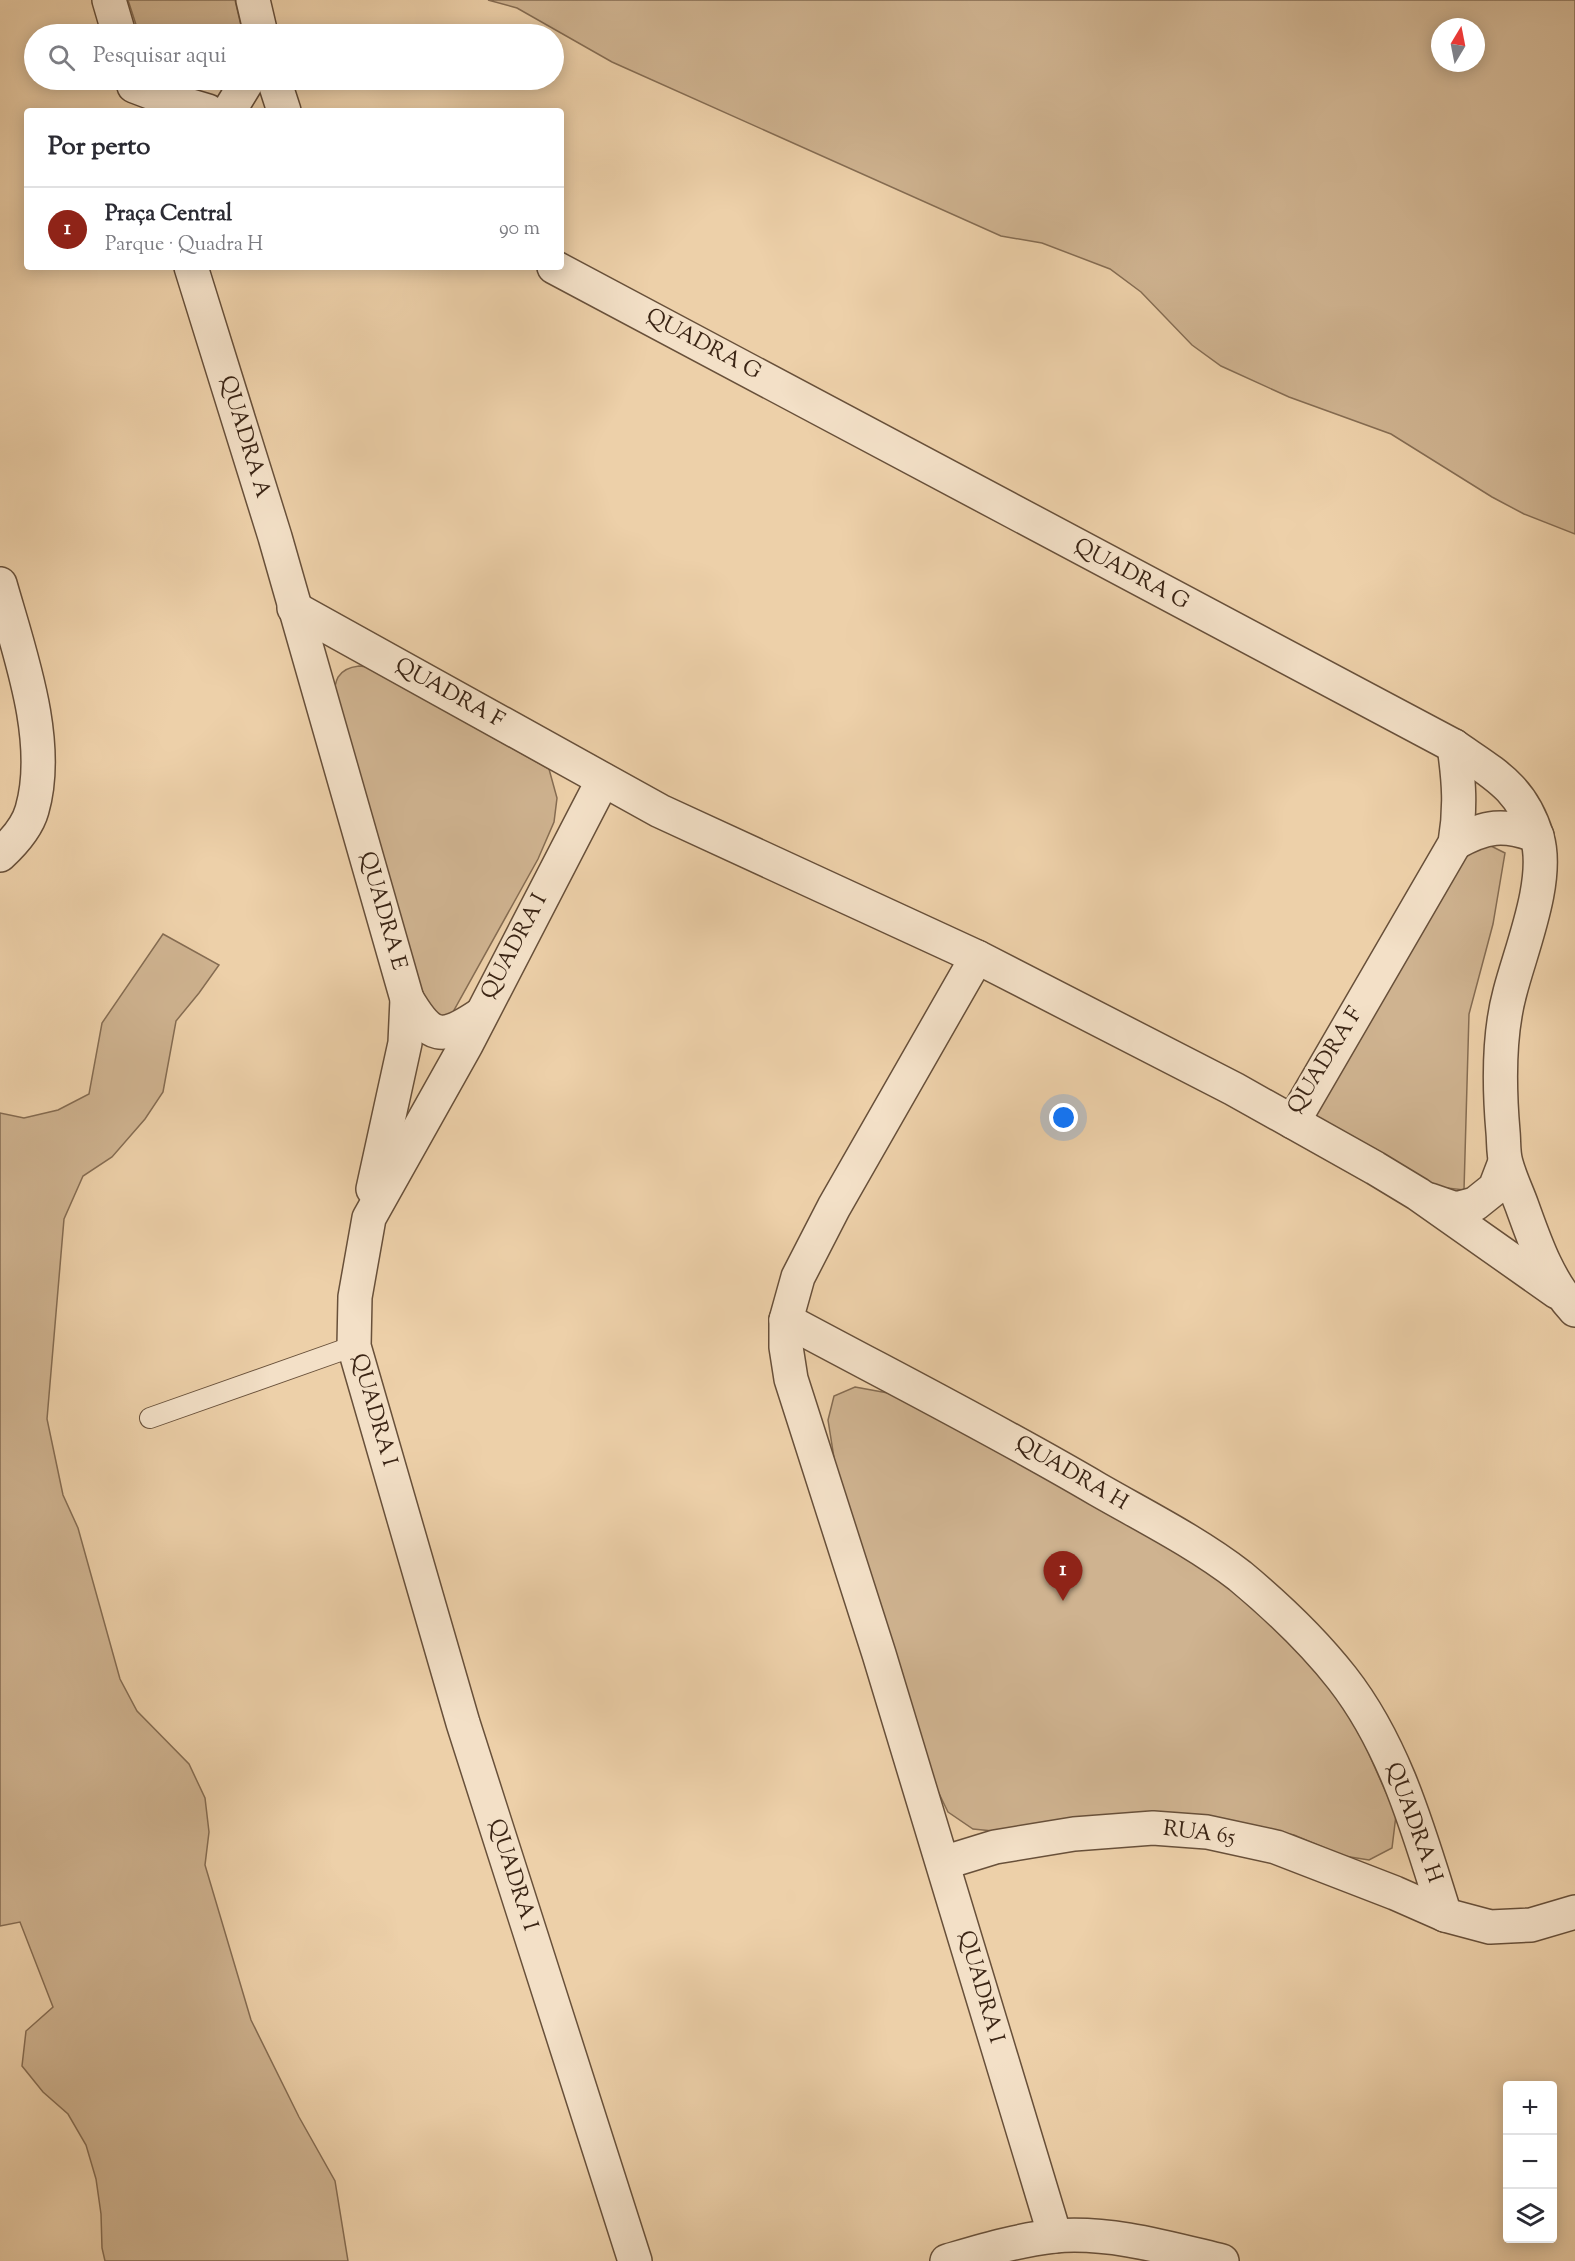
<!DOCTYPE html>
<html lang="pt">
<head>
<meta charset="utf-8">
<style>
	:root { --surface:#fff; --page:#f7f7f7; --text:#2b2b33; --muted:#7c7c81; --line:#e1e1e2; --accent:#8f2418 }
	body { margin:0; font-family:"Sorts Mill Goudy",serif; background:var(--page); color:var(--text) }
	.controls { position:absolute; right:18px; bottom:18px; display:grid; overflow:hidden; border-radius:6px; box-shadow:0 3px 15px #0003 }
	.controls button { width:54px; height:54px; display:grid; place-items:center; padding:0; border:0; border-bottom:2px solid var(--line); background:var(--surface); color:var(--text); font:30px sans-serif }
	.compass { position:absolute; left:1431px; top:18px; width:54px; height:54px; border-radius:50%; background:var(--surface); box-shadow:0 3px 15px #0003; rotate:10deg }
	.you { position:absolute; left:1064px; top:1118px; width:21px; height:21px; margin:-15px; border:4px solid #fff; border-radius:50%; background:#1a73e8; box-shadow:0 0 0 9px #1a73e833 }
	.badge { display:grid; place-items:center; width:39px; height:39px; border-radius:50%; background:var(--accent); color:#fff; font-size:20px; font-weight:700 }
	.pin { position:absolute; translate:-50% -50px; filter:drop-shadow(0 2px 3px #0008) }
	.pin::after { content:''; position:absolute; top:32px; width:21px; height:18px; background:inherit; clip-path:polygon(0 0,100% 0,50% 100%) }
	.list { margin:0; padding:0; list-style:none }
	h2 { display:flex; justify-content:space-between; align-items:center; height:78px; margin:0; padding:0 24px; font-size:26px }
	h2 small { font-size:20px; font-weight:400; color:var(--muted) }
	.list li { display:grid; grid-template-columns:39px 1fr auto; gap:18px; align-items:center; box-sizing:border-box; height:84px; padding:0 24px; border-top:2px solid var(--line) }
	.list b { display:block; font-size:22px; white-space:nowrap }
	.list p { margin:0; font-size:20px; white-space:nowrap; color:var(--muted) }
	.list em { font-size:20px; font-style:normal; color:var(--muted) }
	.icon { flex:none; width:33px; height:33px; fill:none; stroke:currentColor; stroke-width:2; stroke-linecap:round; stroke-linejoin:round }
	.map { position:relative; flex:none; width:1575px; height:2261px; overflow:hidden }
	.search { position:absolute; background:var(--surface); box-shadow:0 3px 15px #0003; left:24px; top:24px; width:540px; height:66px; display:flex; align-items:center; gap:15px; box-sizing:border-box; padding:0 21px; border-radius:33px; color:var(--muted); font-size:22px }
	.panel { position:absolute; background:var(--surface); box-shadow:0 3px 15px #0003; left:24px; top:108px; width:540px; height:162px; border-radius:6px }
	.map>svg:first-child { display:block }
	.green { fill:#cfb390; stroke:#856c52; stroke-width:1.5; fill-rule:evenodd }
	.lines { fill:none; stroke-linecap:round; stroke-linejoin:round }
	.service-casing { stroke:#68503a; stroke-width:22 }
	.minor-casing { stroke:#68503a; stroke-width:36 }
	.service { stroke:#f3e0c7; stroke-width:20 }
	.minor { stroke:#f3e0c7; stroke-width:33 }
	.labels { text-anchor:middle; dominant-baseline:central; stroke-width:6; stroke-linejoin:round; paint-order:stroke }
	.street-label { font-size:22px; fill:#3b2515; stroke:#f3e0c7 }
</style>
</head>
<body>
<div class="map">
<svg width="1575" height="2261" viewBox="0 0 1575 2261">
	<rect width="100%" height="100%" fill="#edd0a9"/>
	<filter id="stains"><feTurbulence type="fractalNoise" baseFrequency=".00333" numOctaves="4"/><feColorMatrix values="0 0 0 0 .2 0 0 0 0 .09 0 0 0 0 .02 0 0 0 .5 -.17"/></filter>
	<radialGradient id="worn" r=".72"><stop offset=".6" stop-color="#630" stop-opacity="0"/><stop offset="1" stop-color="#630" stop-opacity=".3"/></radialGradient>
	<g class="green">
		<path d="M128 0H235L243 34H139Z"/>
		<path d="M488 0H1575V534L1524 514 1492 497 1391 434 1289 397 1221 366 1192 345 1141 292 1110 269 1042 243 1001 236 612 62 517 8ZM1440 27H1476V63H1440Z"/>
		<path d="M164 80H223L207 89 170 84Z"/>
		<path d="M359 666 368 667 549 769 557 798 554 822 538 859 448 1021 421 1008 332 710C335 687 332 669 359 666Z"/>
		<path d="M1483 842 1505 853 1493 924 1469 1014 1464 1190 1430 1186 1308 1119 1460 856Z"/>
		<path d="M163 934 219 965 199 993 176 1021 163 1092 145 1119 112 1157 83 1176 64 1219 47 1419 63 1495 78 1528 120 1679 137 1711 189 1764 205 1798 209 1832 205 1865 251 2020 299 2117 335 2181 348 2261H105L102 2248 101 2214 96 2179 86 2145 68 2114 43 2092 22 2066 26 2031 53 2007 20 1922 0 1926V1113L24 1118 58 1110 89 1094 102 1023Z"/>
		<path d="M855 1387 888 1393 994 1443 1216 1571 1279 1631 1337 1696 1364 1743 1396 1815 1392 1848 1369 1860 1344 1856 1294 1835 1226 1820 1003 1832 973 1829 948 1812 932 1779 835 1464 828 1420 834 1396Z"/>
	</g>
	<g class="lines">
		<defs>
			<path id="service" d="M150 1418 354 1346"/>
			<g id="minor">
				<path d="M109 0 119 34"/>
				<path d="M253 0 261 34"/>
				<path d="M274 80 284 111"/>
				<path d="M134 86 171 100 208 111"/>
				<path d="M229 111 248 80"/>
				<path d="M191 267 275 537 407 999 405 1043 373 1189"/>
				<path d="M554 267C855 424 1153 587 1454 746 1494 774 1522 787 1537 837 1550 880 1521 949 1510 992 1498 1036 1499 1086 1503 1132 1504 1142 1503 1153 1506 1163 1510 1178 1517 1192 1522 1206 1535 1242 1548 1281 1575 1310"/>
				<path d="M0 584C19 651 52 741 32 810 27 828 13 843 0 855"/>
				<path d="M294 608 660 811 977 957 1234 1089 1375 1168 1418 1194 1557 1292"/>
				<path d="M603 780 466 1045 369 1218 355 1297 354 1346 463 1723 635 2261"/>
				<path d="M1455 843C1485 826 1504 823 1537 836"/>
				<path d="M977 957 834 1207 798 1277 786 1320V1347L791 1379 879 1654 1055 2236"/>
				<path d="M407 999C431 1039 441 1041 480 1015"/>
				<path d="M1293 1122 1455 843C1461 808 1459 781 1454 746"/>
				<path d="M1430 1200 1456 1209 1475 1204 1495 1188 1505 1162"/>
				<path d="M786 1320C890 1376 995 1429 1097 1489 1144 1516 1196 1542 1240 1576 1276 1606 1313 1641 1342 1678 1396 1747 1419 1833 1445 1915"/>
				<path d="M943 1863 995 1847 1074 1834 1153 1828 1207 1832 1276 1847 1395 1893 1445 1915 1490 1927 1531 1925 1575 1912"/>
				<path d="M947 2261C982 2251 1018 2240 1054 2236 1110 2231 1168 2248 1222 2261"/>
			</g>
		</defs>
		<use href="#service" class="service-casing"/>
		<use href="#minor" class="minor-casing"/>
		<use href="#service" class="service"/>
		<use href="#minor" class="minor"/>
	</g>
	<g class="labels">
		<g class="street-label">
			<text transform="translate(703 345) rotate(28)">QUADRA G</text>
			<text transform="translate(244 437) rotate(73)">QUADRA A</text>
			<text transform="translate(1131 575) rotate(28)">QUADRA G</text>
			<text transform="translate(449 694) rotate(29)">QUADRA F</text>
			<text transform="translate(382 911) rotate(74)">QUADRA E</text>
			<text transform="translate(515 947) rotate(-62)">QUADRA I</text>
			<text transform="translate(1326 1061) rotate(-58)">QUADRA F</text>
			<text transform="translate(373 1410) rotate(74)">QUADRA I</text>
			<text transform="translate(1071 1474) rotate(30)">QUADRA H</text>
			<text transform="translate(1413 1823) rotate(70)">QUADRA H</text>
			<text transform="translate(1199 1834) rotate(7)">RUA 65</text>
			<text transform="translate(512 1875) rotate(72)">QUADRA I</text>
			<text transform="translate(980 1987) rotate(74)">QUADRA I</text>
		</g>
	</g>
	<rect width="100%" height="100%" filter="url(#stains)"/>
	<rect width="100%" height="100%" fill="url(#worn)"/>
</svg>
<div class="controls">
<button>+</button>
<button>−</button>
<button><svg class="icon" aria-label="layers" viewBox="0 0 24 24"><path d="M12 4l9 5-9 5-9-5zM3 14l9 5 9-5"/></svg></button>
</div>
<svg class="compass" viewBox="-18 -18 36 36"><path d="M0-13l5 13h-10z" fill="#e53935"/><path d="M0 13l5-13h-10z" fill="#7c7c81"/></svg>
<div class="you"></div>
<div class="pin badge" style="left:1063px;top:1601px">1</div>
<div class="search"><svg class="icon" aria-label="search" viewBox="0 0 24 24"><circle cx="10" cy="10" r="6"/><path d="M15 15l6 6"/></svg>Pesquisar aqui</div>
<section class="panel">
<h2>Por perto<small></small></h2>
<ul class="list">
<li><span class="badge">1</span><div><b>Praça Central</b><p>Parque · Quadra H</p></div><em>90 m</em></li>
</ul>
</section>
</div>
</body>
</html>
